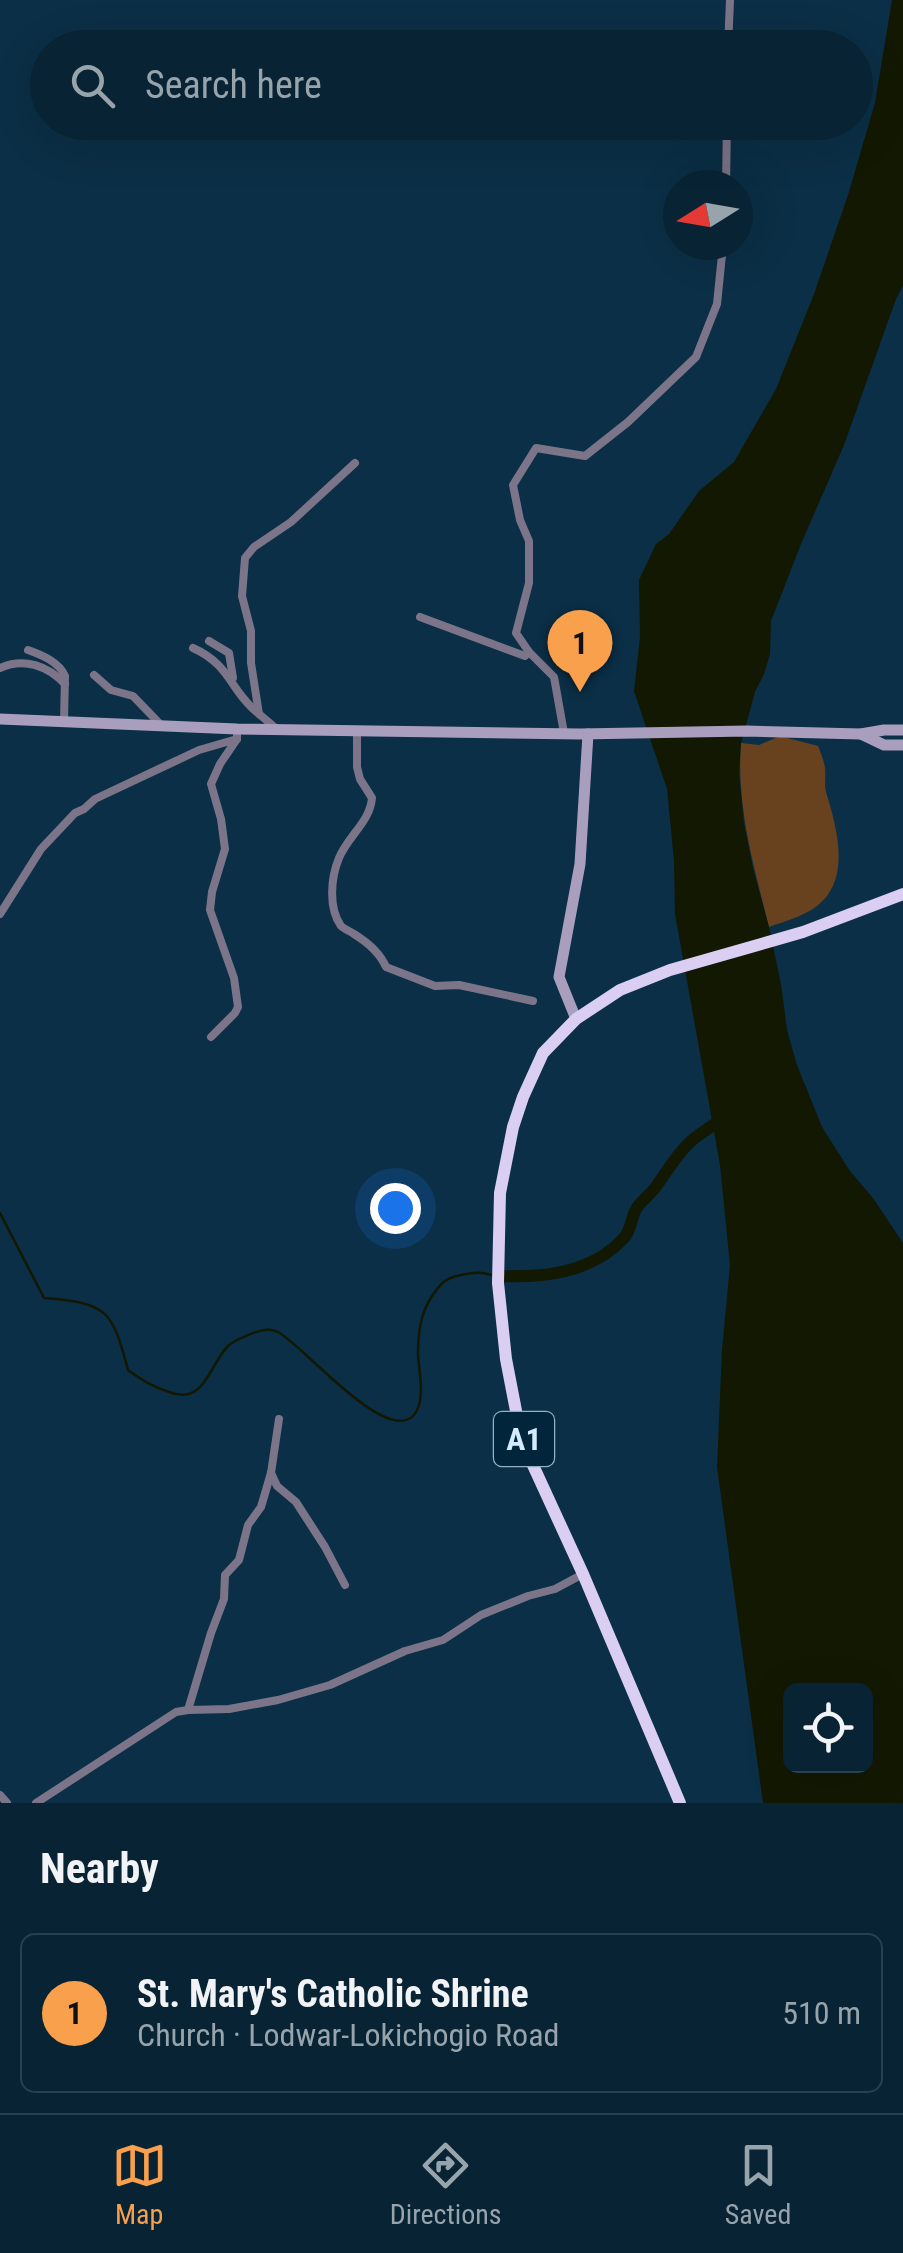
<!DOCTYPE html>
<html lang="en">
<head>
<meta charset="utf-8">
<style>
	:root { --surface:#082334; --page:#162f40; --text:#f1f3f6; --muted:#98a4ac; --line:#29404f; --accent:#f9a04d }
	body { margin:0; font-family:"Roboto Condensed",sans-serif; background:var(--page); color:var(--text) }
	.controls { position:absolute; right:30px; bottom:30px; display:grid; overflow:hidden; border-radius:15px; box-shadow:0 10px 40px #0002 }
	.controls button { width:90px; height:90px; display:grid; place-items:center; padding:0; border:0; border-bottom:2px solid var(--line); background:var(--surface); color:var(--text); font:50px sans-serif }
	.compass { position:absolute; left:663px; top:170px; width:90px; height:90px; border-radius:50%; background:var(--surface); box-shadow:0 10px 40px #0002; rotate:259deg }
	.you { position:absolute; left:395px; top:1208px; width:35px; height:35px; margin:-25px; border:8px solid #fff; border-radius:50%; background:#1a73e8; box-shadow:0 0 0 15px #1a73e833 }
	.badge { display:grid; place-items:center; width:65px; height:65px; border-radius:50%; background:var(--accent); color:#111; font-size:32px; font-weight:700 }
	.pin { position:absolute; translate:-50% -82px; filter:drop-shadow(0 2px 5px #0008) }
	.pin::after { content:''; position:absolute; top:52px; width:35px; height:30px; background:inherit; clip-path:polygon(0 0,100% 0,50% 100%) }
	.list { margin:0; padding:0; list-style:none }
	h2 { display:flex; justify-content:space-between; align-items:center; height:130px; margin:0; padding:0 40px; font-size:42px }
	h2 small { font-size:32px; font-weight:400; color:var(--muted) }
	.list li { display:grid; grid-template-columns:65px 1fr auto; gap:30px; align-items:center; box-sizing:border-box; height:160px; margin:0 20px 20px; padding:0 20px; border:2px solid var(--line); border-radius:15px }
	.list b { display:block; font-size:38px; white-space:nowrap }
	.list p { margin:0; font-size:32px; white-space:nowrap; color:var(--muted) }
	.list em { font-size:32px; font-style:normal; color:var(--muted) }
	.icon { flex:none; width:55px; height:55px; fill:none; stroke:currentColor; stroke-width:2; stroke-linecap:round; stroke-linejoin:round }
	.map { position:relative; flex:none; width:903px; height:1803px; overflow:hidden }
	.search { position:absolute; background:var(--surface); box-shadow:0 10px 40px #0002; left:30px; right:30px; top:30px; height:110px; display:flex; align-items:center; gap:25px; box-sizing:border-box; padding:0 35px; border-radius:55px; color:var(--muted); font-size:38px }
	.sheet { height:310px; background:var(--surface) }
	nav { display:flex; justify-content:space-around; align-items:center; box-sizing:border-box; height:140px; border-top:2px solid var(--line); background:var(--surface); font-size:28px; color:var(--muted) }
	nav a { display:grid; justify-items:center; gap:5px }
	nav .on { color:var(--accent) }
	.map>svg:first-child { display:block }
	.green { fill:#68421f }
	.water { fill:#131803; fill-rule:evenodd }
	.lines { fill:none; stroke-linecap:round; stroke-linejoin:round }
	.stream { stroke:#131803; stroke-width:2.5 }
	.river { stroke:#131803; stroke-width:12 }
	.minor { stroke:#7c7589; stroke-width:8 }
	.secondary { stroke:#a99ebe; stroke-width:11 }
	.trunk { stroke:#dacef2; stroke-width:12 }
	.labels { text-anchor:middle; dominant-baseline:central; stroke-width:10; stroke-linejoin:round; paint-order:stroke }
	.shield { fill:#01253b; stroke:#94b0c3; stroke-width:2.5 }
	.shield-label { font-size:32px; font-weight:bold; fill:#d3ebfd }
</style>
</head>
<body>
<div class="map">
<svg width="903" height="1803" viewBox="0 0 903 1803">
	<rect width="100%" height="100%" fill="#0b2f46"/>
	<path class="green" d="M780 736 818 746C821 753 824 761 825 768 826 776 824 784 826 792 837 828 853 883 813 909 800 917 783 922 769 927 754 866 736 807 741 743L759 745Z"/>
	<path class="water" d="M892 0H903V286L896 299 844 445 801 544 771 621 770 654 764 674 755 692 741 743 739 773 744 823 753 868 769 927 781 984 787 1030 797 1065 822 1127 850 1171 873 1198 903 1243V1803H763L717 1467 722 1350 730 1265 720 1165 675 914 674 861 667 789 634 691 640 637 639 580 656 544 669 534 699 491 734 462 776 389 814 294 848 195 875 103ZM790 1690H866V1766H790Z"/>
	<g class="lines">
		<path class="stream" d="M0 1213 44 1298C108 1303 112 1310 128 1370 141 1380 153 1387 169 1392 205 1406 209 1365 228 1346 233 1341 241 1338 248 1335 258 1331 268 1327 278 1332 302 1344 386 1446 414 1415 426 1401 419 1371 418 1355 418 1334 420 1314 432 1296 441 1283 445 1278 461 1275 472 1273 480 1271 491 1275"/>
		<path class="river" d="M499 1276C543 1278 591 1273 623 1239 633 1229 630 1215 639 1205 644 1199 650 1194 655 1188 666 1173 675 1157 688 1144 699 1133 714 1126 725 1116"/>
		<g class="minor">
			<path d="M728 48 730 0"/>
			<path d="M726 185 727 122"/>
			<path d="M420 617 525 656 529 652"/>
			<path d="M209 641 229 653 233 678"/>
			<path d="M193 648C231 665 230 691 259 714"/>
			<path d="M28 650C42 655 59 662 65 676L64 721"/>
			<path d="M0 668C24 657 48 666 65 684"/>
			<path d="M94 675 111 690 133 696 161 725"/>
			<path d="M278 730 259 714 251 663V631L242 596 245 558 254 547 291 522 355 463"/>
			<path d="M357 731V767L360 779 372 798C370 822 348 836 339 858 331 877 328 908 341 926 344 929 350 931 354 934 367 942 380 953 386 967L435 986 459 985 533 1001"/>
			<path d="M564 733 554 677 529 652 516 633 529 583V541L520 520 513 485 536 448 585 456 628 422 696 357 717 304 723 245"/>
			<path d="M0 914 41 849 75 813 84 809 95 799 199 750 237 739"/>
			<path d="M211 1037 235 1013 238 1007 234 978 210 910 212 892 225 849 221 819 211 784 220 764 237 739V729"/>
			<path d="M271 1473 277 1486 296 1502 325 1547 345 1585"/>
			<path d="M188 1710 211 1633 224 1599 225 1575 239 1560 248 1525 261 1507 271 1473 279 1419"/>
			<path d="M0 1795 7 1803"/>
			<path d="M36 1803 176 1712 188 1710 229 1709 278 1700 330 1685 405 1651 443 1640 481 1615 528 1596 555 1589 583 1574"/>
		</g>
		<g class="secondary">
			<path d="M0 719 237 729 580 734 747 731 861 734 884 730H903"/>
			<path d="M861 734 884 745H903"/>
			<path d="M576 1019 559 977 580 864 588 734"/>
		</g>
		<path class="trunk" d="M680 1803 583 1574 532 1463 517 1416 506 1359 498 1283 500 1193 513 1127 523 1097 543 1053 576 1019 620 990 670 970 803 932 903 894"/>
	</g>
	<g class="labels">
		<rect class="shield" x="494" y="1412" width="60" height="54" rx="8"/>
		<g class="shield-label">
			<text x="524" y="1439">A1</text>
		</g>
	</g>
</svg>
<div class="controls">
<button><svg class="icon" aria-label="locate" viewBox="0 0 24 24"><circle cx="12" cy="12" r="6"/><path d="M12 2v4M12 18v4M2 12h4M18 12h4"/></svg></button>
</div>
<svg class="compass" viewBox="-18 -18 36 36"><path d="M0-13l5 13h-10z" fill="#e53935"/><path d="M0 13l5-13h-10z" fill="#98a4ac"/></svg>
<div class="you"></div>
<div class="pin badge" style="left:580px;top:692px">1</div>
<div class="search"><svg class="icon" aria-label="search" viewBox="0 0 24 24"><circle cx="10" cy="10" r="6"/><path d="M15 15l6 6"/></svg>Search here</div>
</div>
<section class="sheet">
<h2>Nearby<small></small></h2>
<ul class="list">
<li><span class="badge">1</span><div><b>St. Mary's Catholic Shrine</b><p>Church · Lodwar-Lokichogio Road</p></div><em>510 m</em></li>
</ul>
</section>
<nav>
<a class="on"><svg class="icon" aria-label="map" viewBox="0 0 24 24"><path d="M3 6l6-2 6 2 6-2v14l-6 2-6-2-6 2zM9 4v14M15 6v14"/></svg>Map</a>
<a><svg class="icon" aria-label="directions" viewBox="0 0 24 24"><path d="M12 3l9 9-9 9-9-9zM9 14v-3h6M13 9l2 2-2 2"/></svg>Directions</a>
<a><svg class="icon" aria-label="saved" viewBox="0 0 24 24"><path d="M7 4h10v16l-5-4-5 4z"/></svg>Saved</a>
</nav>
</body>
</html>
